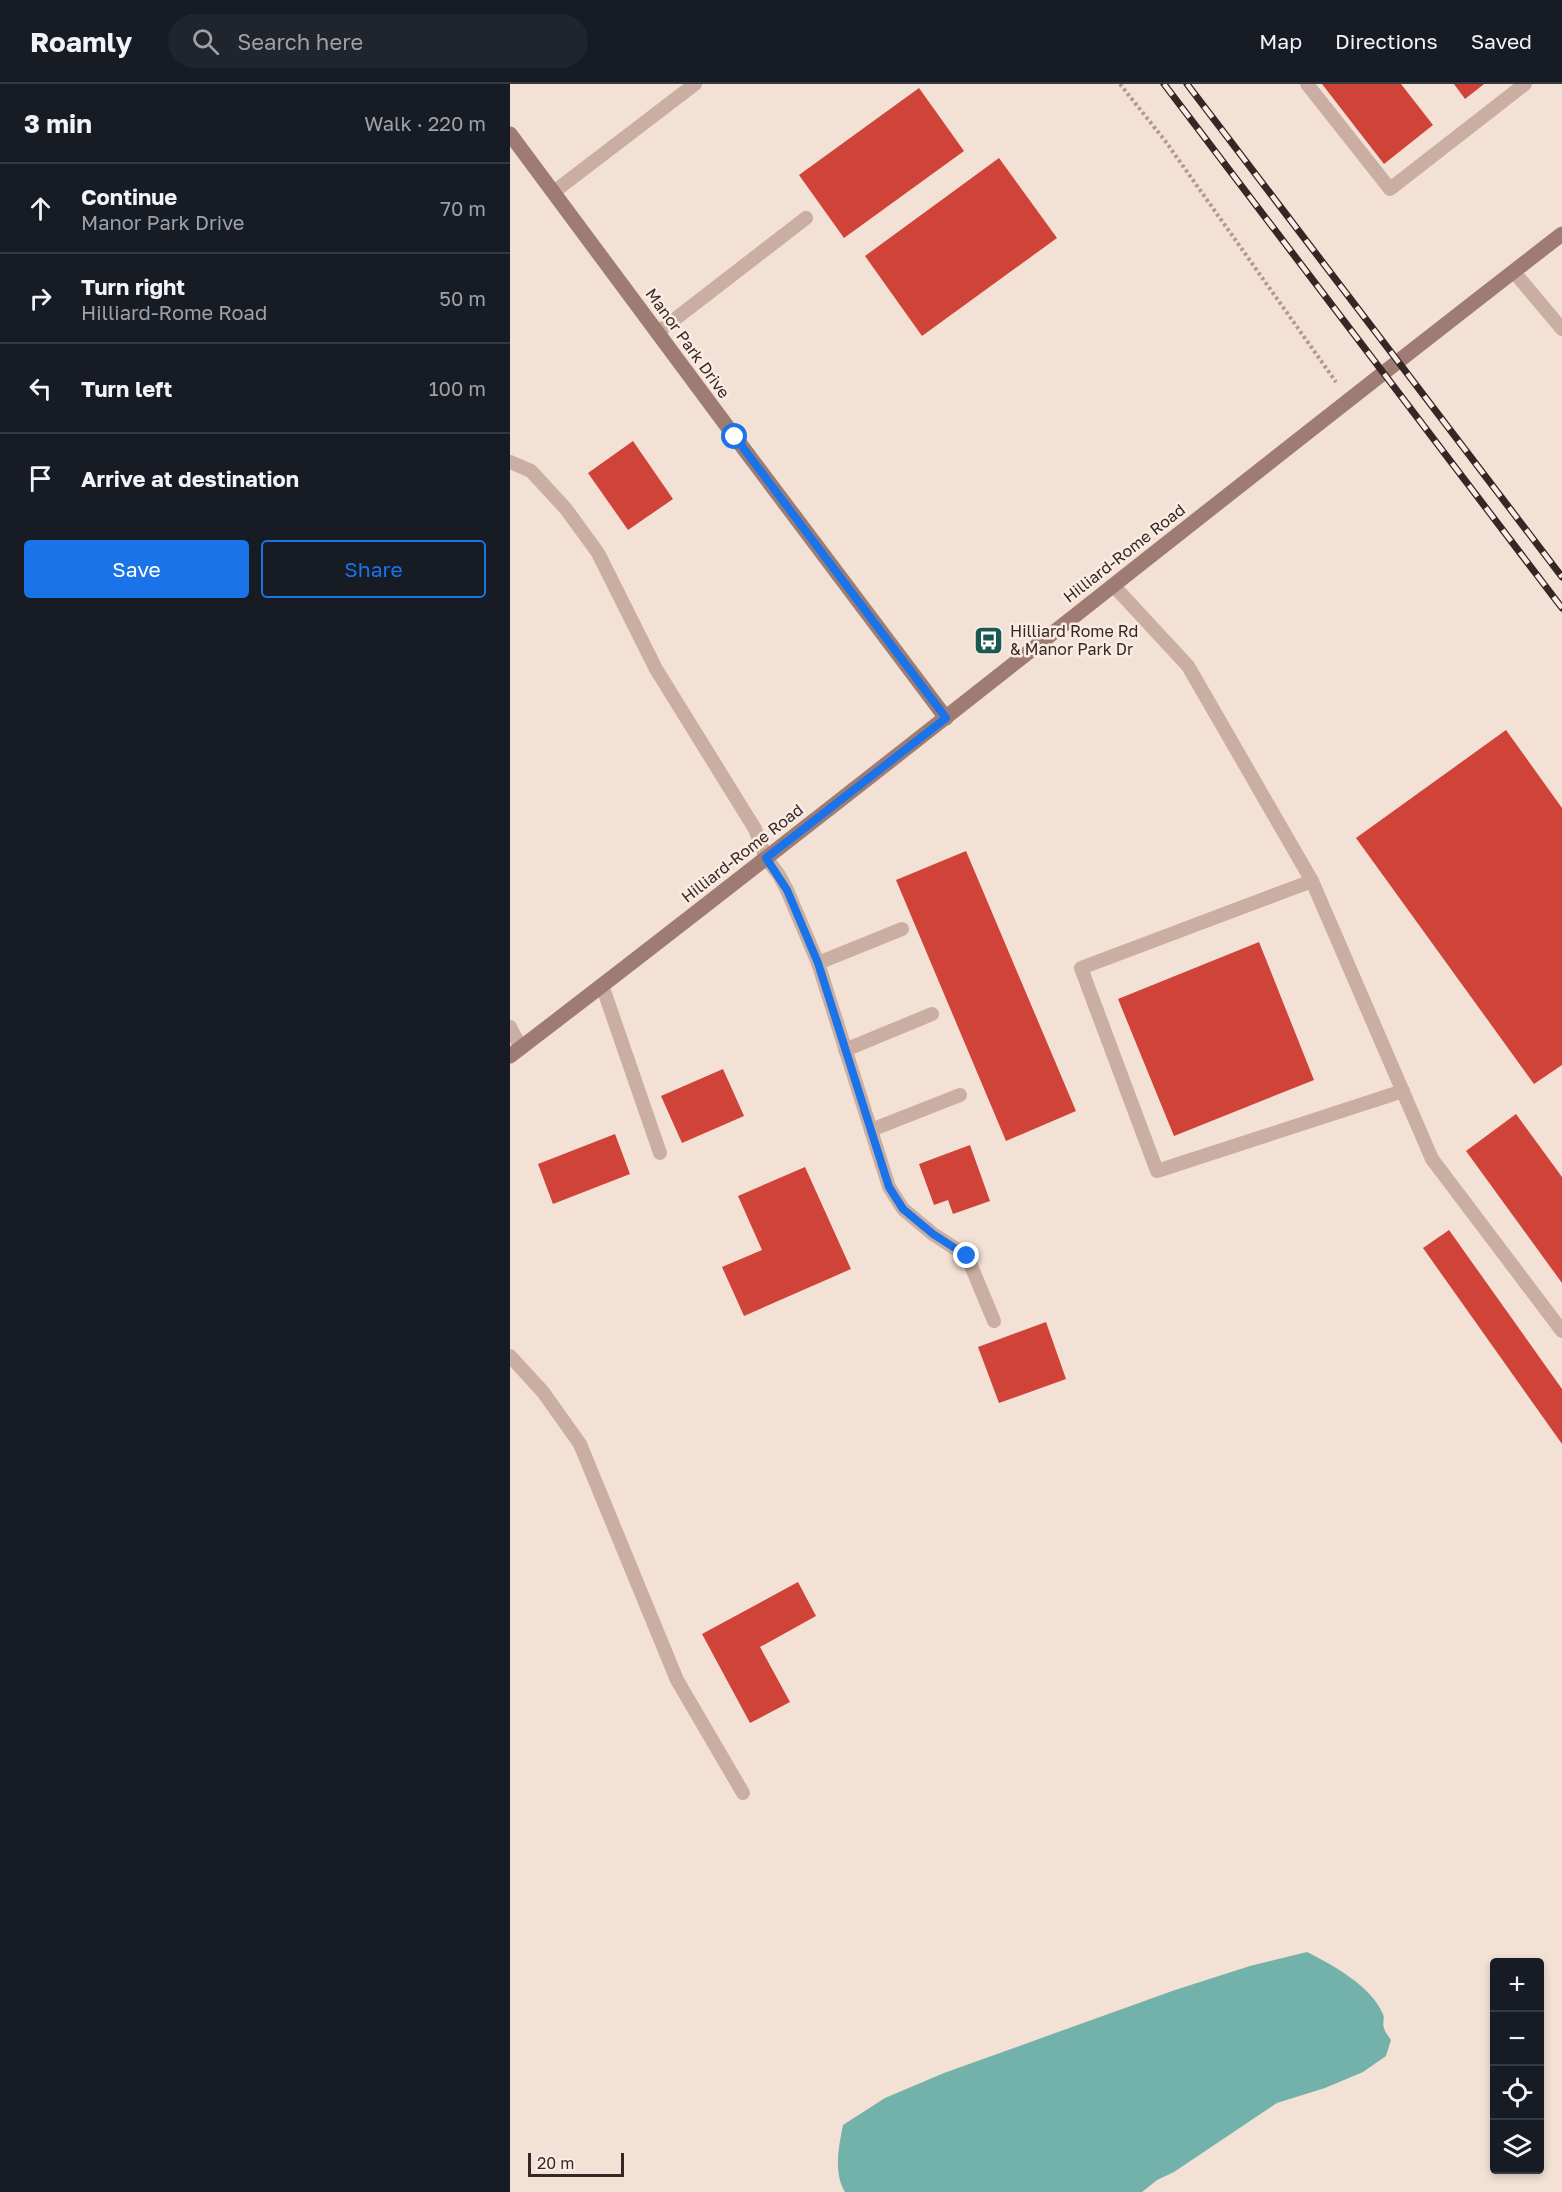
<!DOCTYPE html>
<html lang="en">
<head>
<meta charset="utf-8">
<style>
	:root { --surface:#171b24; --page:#20242c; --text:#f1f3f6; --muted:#9ea1a6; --line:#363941; --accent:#1a73e8 }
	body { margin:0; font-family:"Golos Text",sans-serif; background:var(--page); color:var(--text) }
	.controls { position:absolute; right:18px; bottom:18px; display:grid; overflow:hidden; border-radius:6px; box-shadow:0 3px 9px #0003 }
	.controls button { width:54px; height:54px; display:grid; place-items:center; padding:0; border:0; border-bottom:2px solid var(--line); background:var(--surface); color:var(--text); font:30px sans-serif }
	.scale { position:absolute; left:18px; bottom:15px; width:96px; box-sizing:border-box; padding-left:6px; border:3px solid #352725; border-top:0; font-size:16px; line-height:21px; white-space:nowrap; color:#352725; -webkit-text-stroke:4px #faece3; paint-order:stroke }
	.stop { position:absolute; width:18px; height:18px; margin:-14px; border:4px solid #1a73e8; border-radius:50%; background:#fff }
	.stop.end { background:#1a73e8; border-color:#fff; box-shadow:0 2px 6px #0008 }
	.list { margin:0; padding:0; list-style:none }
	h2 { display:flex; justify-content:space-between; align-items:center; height:78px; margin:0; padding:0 24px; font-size:26px }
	h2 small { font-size:20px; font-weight:400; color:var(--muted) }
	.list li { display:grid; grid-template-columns:39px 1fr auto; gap:18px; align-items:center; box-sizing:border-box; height:90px; padding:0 24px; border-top:2px solid var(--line) }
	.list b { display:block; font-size:22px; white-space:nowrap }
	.list p { margin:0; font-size:20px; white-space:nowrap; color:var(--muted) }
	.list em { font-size:20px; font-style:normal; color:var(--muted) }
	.actions { display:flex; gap:12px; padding:18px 24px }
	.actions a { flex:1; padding:14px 0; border:2px solid var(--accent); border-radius:6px; text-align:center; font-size:21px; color:var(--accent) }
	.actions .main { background:var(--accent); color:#fff }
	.icon { flex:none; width:33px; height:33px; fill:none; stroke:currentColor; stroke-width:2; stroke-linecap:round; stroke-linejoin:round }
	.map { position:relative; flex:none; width:1052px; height:2108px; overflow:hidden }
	header { display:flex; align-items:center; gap:36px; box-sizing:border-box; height:84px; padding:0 30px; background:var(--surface); border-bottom:2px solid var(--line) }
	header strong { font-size:28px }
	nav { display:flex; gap:33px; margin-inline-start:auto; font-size:21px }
	.search { width:420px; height:54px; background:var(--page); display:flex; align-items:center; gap:15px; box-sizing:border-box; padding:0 21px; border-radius:33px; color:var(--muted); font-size:22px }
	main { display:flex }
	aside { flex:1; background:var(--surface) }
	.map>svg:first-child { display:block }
	.water { fill:#73b2aa }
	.building { fill:#cf4338 }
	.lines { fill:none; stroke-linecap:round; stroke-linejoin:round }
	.path { stroke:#b7978c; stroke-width:4; stroke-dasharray:3 3; stroke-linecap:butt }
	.lane { stroke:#cbaea2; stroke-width:14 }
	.secondary { stroke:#9f7c73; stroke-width:15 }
	.rail-casing { stroke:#352725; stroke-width:7 }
	.rail { stroke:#faece3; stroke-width:4.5; stroke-dasharray:14; stroke-linecap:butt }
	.route { stroke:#1a73e8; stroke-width:8 }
	.labels { text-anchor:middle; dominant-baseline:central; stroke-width:5; stroke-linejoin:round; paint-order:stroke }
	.street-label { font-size:16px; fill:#352725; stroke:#faece3 }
	.poi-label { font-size:16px; fill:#352725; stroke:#faece3; text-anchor:start }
</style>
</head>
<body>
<header>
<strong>Roamly</strong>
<div class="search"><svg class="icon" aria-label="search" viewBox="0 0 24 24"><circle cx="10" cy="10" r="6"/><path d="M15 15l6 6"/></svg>Search here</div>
<nav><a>Map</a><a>Directions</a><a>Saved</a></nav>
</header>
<main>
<aside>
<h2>3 min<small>Walk · 220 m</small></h2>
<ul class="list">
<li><svg class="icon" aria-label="ahead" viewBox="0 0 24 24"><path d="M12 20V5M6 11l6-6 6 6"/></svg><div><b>Continue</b><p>Manor Park Drive</p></div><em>70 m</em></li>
<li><svg class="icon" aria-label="right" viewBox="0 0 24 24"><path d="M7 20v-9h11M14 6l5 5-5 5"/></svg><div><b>Turn right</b><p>Hilliard-Rome Road</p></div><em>50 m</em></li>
<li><svg class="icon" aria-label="left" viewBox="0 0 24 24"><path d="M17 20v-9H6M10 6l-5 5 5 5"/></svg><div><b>Turn left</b></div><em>100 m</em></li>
<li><svg class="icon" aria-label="arrive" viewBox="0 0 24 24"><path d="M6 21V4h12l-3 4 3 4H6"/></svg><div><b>Arrive at destination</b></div></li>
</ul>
<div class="actions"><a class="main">Save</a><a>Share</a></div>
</aside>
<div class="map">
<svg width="1052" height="2108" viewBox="0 0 1052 2108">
	<rect width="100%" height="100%" fill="#f3e1d6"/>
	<path class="water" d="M797 1868C823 1881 861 1902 873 1930 875 1935 872 1940 874 1944 875 1948 879 1953 881 1956L876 1972 853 1988 815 2004 767 2019 664 2088 647 2096 632 2108H335C323 2088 329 2062 333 2041L375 2014 434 1989 665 1906 740 1882Z"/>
	<g class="building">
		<path d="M812 0H891L923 41 874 80Z"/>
		<path d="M944 0H974L955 15Z"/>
		<path d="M409 4 454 67 334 154 289 91Z"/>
		<path d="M489 74 547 154 412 252 355 172Z"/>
		<path d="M123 357 163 415 118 446 78 389Z"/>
		<path d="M996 646 1052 724V981L1024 1000 846 754Z"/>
		<path d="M456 767 566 1027 496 1057 386 796Z"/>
		<path d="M749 858 804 996 664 1052 608 915Z"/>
		<path d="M213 985 234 1032 172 1059 151 1012Z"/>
		<path d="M1006 1030 1052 1093V1199L956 1067Z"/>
		<path d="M105 1050 120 1090 43 1120 28 1080Z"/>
		<path d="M460 1061 480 1117 443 1130 438 1116 424 1121 409 1080Z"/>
		<path d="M295 1083 341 1185 234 1232 212 1183 252 1166 228 1112Z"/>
		<path d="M939 1146 1052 1305V1360L913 1164Z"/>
		<path d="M536 1238 556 1295 489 1319 468 1263Z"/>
		<path d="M288 1498 306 1532 250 1563 280 1618 240 1639 192 1550Z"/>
	</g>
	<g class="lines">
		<path class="path" d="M610 0 656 58 826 298"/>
		<g class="lane">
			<path d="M797 0 880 105 1015 0"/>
			<path d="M45 107 185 0"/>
			<path d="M1004 188 1052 245"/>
			<path d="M147 249 296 134"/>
			<path d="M0 378 21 387 56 425 88 469 146 585 245 745 256 774 269 791 277 806 308 879 379 1103 393 1125 423 1150 457 1172 484 1237"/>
			<path d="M603 501 678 582 802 797 922 1075 1052 1247"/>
			<path d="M802 797 571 884 647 1087 893 1007"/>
			<path d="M308 879 392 845"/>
			<path d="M92 901 150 1069"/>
			<path d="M0 943 11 964"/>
			<path d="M335 966 422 930"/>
			<path d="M361 1046 450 1011"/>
			<path d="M0 1272 33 1308 70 1360 167 1596 233 1709"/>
		</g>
		<g class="secondary">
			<path d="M0 50 225 353 436 634"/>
			<path d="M0 972C354 702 700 422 1052 150"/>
		</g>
		<defs>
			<g id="rail">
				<path d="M654 0 1052 524"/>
				<path d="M677 0 1052 493"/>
			</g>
		</defs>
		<use href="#rail" class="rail-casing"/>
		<use href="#rail" class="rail"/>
	</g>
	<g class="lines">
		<path class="route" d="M225 353 436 634 256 774 277 806 308 879 379 1103 393 1125 423 1150 457 1172"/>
	</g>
	<defs>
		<symbol id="bus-square" viewBox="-11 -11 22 22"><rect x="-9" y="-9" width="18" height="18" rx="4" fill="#185953" stroke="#faece3"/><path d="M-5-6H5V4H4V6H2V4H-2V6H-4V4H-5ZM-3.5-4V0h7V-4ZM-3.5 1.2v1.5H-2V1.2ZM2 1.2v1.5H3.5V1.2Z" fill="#fff"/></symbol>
	</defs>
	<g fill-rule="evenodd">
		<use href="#bus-square" x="462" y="540" width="33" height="33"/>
	</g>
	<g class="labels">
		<g class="street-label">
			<text transform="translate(178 259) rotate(54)">Manor Park Drive</text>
			<text transform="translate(614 469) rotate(-38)">Hilliard-Rome Road</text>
			<text transform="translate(232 769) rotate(-38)">Hilliard-Rome Road</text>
		</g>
		<g class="poi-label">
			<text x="500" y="547">Hilliard Rome Rd<tspan x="500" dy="18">&amp; Manor Park Dr</tspan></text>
		</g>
	</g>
</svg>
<div class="controls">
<button>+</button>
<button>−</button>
<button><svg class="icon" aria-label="locate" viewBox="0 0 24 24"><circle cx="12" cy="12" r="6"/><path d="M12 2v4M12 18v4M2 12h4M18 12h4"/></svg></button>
<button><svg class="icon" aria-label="layers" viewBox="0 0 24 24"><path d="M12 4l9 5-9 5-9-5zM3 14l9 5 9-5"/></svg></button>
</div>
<div class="scale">20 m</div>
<div class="stop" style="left:225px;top:353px"></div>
<div class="stop end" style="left:457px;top:1172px"></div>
</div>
</main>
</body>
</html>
